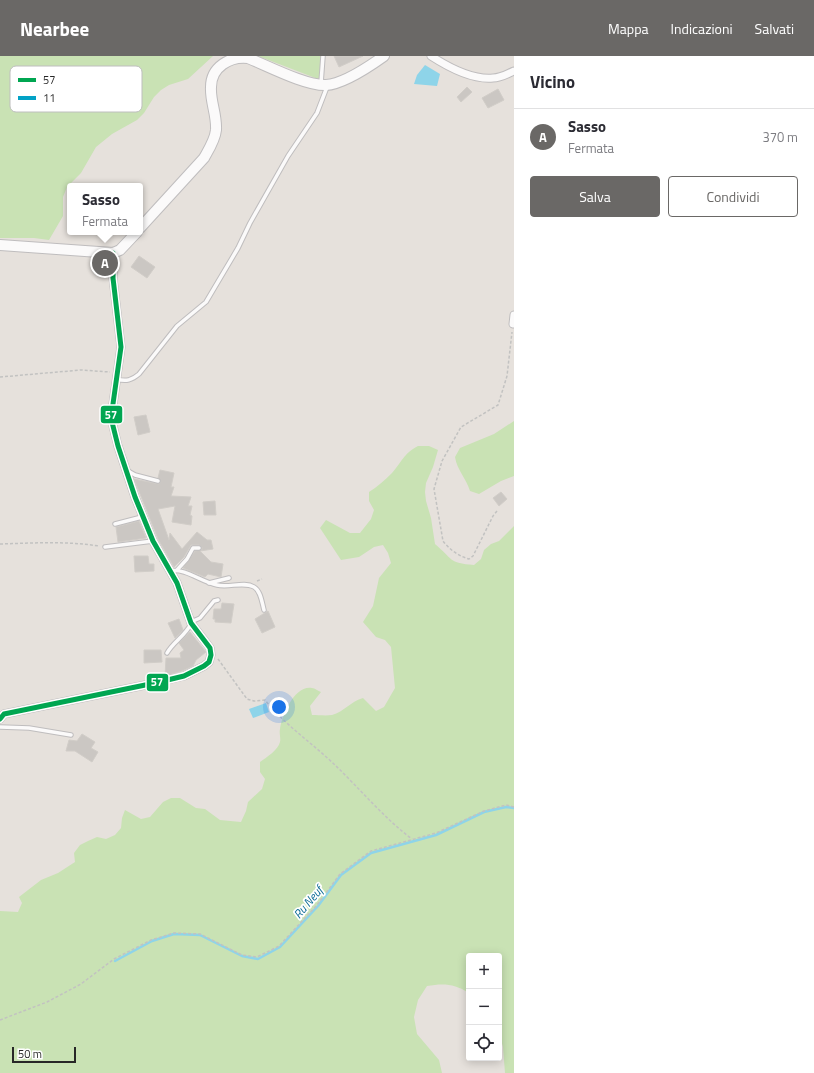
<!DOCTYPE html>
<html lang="it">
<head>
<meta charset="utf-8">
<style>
	:root { --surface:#fff; --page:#f2f2f3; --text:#2b2b33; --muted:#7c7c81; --line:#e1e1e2; --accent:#6a6866 }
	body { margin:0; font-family:"Titillium Web",sans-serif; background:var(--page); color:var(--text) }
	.controls { position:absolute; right:12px; bottom:12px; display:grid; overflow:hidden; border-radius:4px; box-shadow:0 2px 10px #0003 }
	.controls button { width:36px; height:36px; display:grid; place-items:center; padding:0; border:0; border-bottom:1px solid var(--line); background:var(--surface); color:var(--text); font:20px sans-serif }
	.scale { position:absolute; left:12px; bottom:10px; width:64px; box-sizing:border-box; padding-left:4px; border:2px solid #272727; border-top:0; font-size:11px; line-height:14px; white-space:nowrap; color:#272727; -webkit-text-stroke:3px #fff; paint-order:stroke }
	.you { position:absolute; left:279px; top:651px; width:14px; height:14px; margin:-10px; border:3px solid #fff; border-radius:50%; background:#1a73e8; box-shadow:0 0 0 6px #1a73e833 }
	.badge { display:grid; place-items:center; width:26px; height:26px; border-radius:50%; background:var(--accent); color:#fff; font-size:13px; font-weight:700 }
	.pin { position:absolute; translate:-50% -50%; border:2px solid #fff; box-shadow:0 1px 4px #0006 }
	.popup { position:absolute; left:67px; top:127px; width:76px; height:52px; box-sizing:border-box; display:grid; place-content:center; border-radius:4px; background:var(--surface); filter:drop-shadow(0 1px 3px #0005); font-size:13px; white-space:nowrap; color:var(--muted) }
	.popup b { font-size:15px; color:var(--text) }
	.popup::after { content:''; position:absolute; left:50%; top:100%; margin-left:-8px; border:8px solid transparent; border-top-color:var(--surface) }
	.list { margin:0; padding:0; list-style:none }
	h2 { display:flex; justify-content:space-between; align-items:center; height:52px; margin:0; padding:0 16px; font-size:17px }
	h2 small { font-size:13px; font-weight:400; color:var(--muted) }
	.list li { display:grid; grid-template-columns:26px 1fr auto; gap:12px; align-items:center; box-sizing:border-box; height:56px; padding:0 16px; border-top:1px solid var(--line) }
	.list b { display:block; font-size:15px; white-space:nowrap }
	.list p { margin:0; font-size:13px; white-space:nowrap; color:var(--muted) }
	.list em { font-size:13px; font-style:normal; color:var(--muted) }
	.actions { display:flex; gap:8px; padding:12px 16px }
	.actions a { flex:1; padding:9px 0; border:1px solid var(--accent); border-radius:4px; text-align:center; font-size:14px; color:var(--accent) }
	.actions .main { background:var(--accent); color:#fff }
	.icon { flex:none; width:22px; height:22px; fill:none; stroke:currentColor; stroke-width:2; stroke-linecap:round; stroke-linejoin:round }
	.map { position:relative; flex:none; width:514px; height:1017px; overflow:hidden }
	header { display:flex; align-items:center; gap:24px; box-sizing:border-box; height:56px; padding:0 20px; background:var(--accent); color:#fff }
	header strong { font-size:19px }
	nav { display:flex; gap:22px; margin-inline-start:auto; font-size:14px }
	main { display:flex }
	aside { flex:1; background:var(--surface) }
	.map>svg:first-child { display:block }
	.green { fill:#c9e2b4 }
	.water { fill:#8ed4e9 }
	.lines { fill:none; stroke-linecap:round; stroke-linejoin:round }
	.stream { stroke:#8ed4e9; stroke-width:2.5 }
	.building { fill:#cbc7c3; stroke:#d1cdc8 }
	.service-casing { stroke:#bfbdbe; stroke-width:5.5 }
	.minor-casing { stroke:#bfbdbe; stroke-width:9 }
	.secondary-casing { stroke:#bfbdbe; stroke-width:12 }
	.path { stroke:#c2c2c1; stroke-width:1.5; stroke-dasharray:3 2; stroke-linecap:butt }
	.service { stroke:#fbfafa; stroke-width:3.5 }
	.minor { stroke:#fbfafa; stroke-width:7 }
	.secondary { stroke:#fbfafa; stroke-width:10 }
	.bus-1-casing { stroke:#fff; stroke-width:8 }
	.bus-1 { stroke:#00a651; stroke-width:5 }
	.labels { text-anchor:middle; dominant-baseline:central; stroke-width:3.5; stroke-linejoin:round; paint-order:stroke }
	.water-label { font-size:12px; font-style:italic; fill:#0c6b96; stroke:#fff }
	.key { fill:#fff; stroke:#bebebe; stroke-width:1 }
	.key-label { font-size:11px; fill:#272727 }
	.line-badge { stroke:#fff; stroke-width:1.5 }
	.badge-label { font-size:11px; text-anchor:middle; font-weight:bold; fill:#fff }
</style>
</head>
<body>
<header>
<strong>Nearbee</strong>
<nav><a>Mappa</a><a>Indicazioni</a><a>Salvati</a></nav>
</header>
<main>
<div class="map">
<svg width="514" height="1017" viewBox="0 0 514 1017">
	<rect width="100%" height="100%" fill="#e6e1dc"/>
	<g class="green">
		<path d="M0 0H213L188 23 169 29 161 34 154 41 144 57 137 64 112 78 96 91 81 117 67 131 63 141V160L49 184 34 182H0Z"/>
		<path d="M258 0H321L320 20 318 23Z"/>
		<path d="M514 365V420L501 425 479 438 470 435C466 422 457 414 455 401L460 392 494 378Z"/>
		<path d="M418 390H429L438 394 433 411 426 427 425 436 426 445 431 462 435 488C453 503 448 507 474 509L481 503 484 494 491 488 499 485 514 470V1017H505L503 991 499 977V900H469V937C455 928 444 927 427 930L418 944 414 961 417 978 439 1004 442 1017H0V855L18 856 22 847 19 841 41 824 58 817 75 806 74 797 80 789 88 785 97 781 106 783 115 779 121 772 122 762 125 754 141 763 150 761 163 746 171 742H180L196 752 205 753 220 764 241 766 246 755 248 746 262 733 265 723 260 716V706C267 701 278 694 280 686 281 682 279 678 280 673 282 660 294 629 312 632 315 632 318 635 321 636L310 650 312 659C318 659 326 660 332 659 344 656 351 645 363 642L376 655 384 651 395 632 391 591 385 584 376 581 363 566 373 550 379 522 391 507 388 497 383 489 374 491 359 501 341 504 320 472 326 464 350 477H360L371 463 374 454 369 445V436C377 431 385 424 392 417 402 406 403 398 418 390Z"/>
	</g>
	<g class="water">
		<path d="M425 9 440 18 437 30 414 28 417 19Z"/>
		<path d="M266 647 269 656 253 662 249 653Z"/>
	</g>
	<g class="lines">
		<path class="stream" d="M115 905 152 885 174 878 200 879 242 900 258 903 280 891 318 850 341 819 371 797 436 779 484 756 506 751 514 752"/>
	</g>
	<g class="building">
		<path d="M334 0H363L339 11Z"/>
		<path d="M467 31 472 36 461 46 457 41Z"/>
		<path d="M498 33 504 44 488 52 482 42Z"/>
		<path d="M139 200 155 211 147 222 131 211Z"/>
		<path d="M146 359 150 376 138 379 134 361Z"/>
		<path d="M160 414 174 417 171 431H174L171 440 191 441 188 450H192L190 459 192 460 191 469 172 466 175 450 158 453 169 484 170 477 182 493 197 476 207 484H211L213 493 200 495 211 506 223 508 221 521 208 518 205 521 183 512 195 495 202 494V491L199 489H191L184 501 174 511 158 483 134 423 159 428 161 425 158 422Z"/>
		<path d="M501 436 507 443 499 450 493 442Z"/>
		<path d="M215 445 216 459H204L203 446Z"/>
		<path d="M139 465 146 482 118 486 116 471Z"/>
		<path d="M134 500H148L149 508H154V515L135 516Z"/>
		<path d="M222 547 234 548 231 567 215 566V563H213L214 553H221Z"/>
		<path d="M268 555 275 571 262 577 255 563Z"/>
		<path d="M179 563 183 574 175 582 168 567Z"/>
		<path d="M190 576 206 596 196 604 193 610 182 615 165 620 166 602H181L180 597 184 594 179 587Z"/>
		<path d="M144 594H161L162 606 144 607Z"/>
		<path d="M82 678 95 686 91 692 98 696 92 706 75 695H66L69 684 77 685Z"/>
	</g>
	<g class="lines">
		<defs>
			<g id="service">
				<path d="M321 27 323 0"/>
				<path d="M117 323C126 326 132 324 139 318L177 270 206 246 238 192 250 167 288 100 317 57 327 31"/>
				<path d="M128 415 135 419 158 425"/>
				<path d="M115 468 142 461"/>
				<path d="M105 491 153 485"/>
				<path d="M177 514 187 503 193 492H199"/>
				<path d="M170 515C186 512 201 526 217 529 229 532 244 525 254 531 261 535 262 547 264 554"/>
				<path d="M209 527 229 522"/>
				<path d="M191 566 200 562 214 545 218 544"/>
				<path d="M167 597C173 586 185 580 191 568"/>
				<path d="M0 671 29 672 71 679"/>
			</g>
			<g id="minor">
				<path d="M431 0C448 11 473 24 493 22 501 22 507 18 514 15"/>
				<path d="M513 268 514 259"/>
				<path d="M0 663 4 658 155 627 184 620 204 610 209 606 211 599 210 592 191 567 177 527 153 485 135 441 118 390 111 362 121 291 113 222V197"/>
			</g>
			<g id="secondary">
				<path d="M140 172 204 102C209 93 215 84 216 74 217 59 210 45 211 31 211 11 230 0 248 2 268 10 306 30 326 29 344 28 370 10 384 0"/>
				<path d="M0 189 113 197 120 194 137 176"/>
			</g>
		</defs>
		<use href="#service" class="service-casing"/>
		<use href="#minor" class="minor-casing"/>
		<use href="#secondary" class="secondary-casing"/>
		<g class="path">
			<path d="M0 321 81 314 110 316"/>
			<path d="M497 455 493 460 473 500 469 503C458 500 449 493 443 485L434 433 442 405 461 371 498 349 507 320 512 276"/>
			<path d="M0 488C33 487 66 485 99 490"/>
			<path d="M257 525 262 523"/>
			<path d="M218 603 247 643 254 645 265 644C285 669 312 687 335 709 359 732 385 763 412 783"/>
			<path d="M0 964 47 946 81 928 114 903 151 884 174 877 200 878 242 899 257 901 279 890 317 849 340 818 371 795 436 777 484 755 506 749 514 751"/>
		</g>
		<use href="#service" class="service"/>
		<use href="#minor" class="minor"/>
		<use href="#secondary" class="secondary"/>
		<defs>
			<path id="bus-1" d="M0 663 4 658 155 627 184 620 204 610 209 606 211 599 210 592 191 567 177 527 153 485 135 441 118 390 111 362 121 291 113 222V197"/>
		</defs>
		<use href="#bus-1" class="bus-1-casing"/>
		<use href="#bus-1" class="bus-1"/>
	</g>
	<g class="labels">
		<g class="water-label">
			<text transform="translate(308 846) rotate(-50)">Ru Neuf</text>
		</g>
	</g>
	<rect x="10" y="10" width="132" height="46" rx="6" class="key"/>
	<rect x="18" y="22" width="18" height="4" fill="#00a651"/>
	<rect x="18" y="40" width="18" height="4" fill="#02a2c6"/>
	<g class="key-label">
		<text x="43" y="28">57</text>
		<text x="43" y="46">11</text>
	</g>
	<g class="line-badge">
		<rect x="100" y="349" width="23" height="19" rx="4" fill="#00a651"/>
		<rect x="146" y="617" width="23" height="19" rx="4" fill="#00a651"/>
	</g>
	<g class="badge-label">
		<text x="111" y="363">57</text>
		<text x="157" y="630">57</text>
	</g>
</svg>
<div class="controls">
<button>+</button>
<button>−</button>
<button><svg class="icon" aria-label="locate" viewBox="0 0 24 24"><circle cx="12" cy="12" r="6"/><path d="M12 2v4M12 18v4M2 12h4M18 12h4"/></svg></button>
</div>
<div class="scale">50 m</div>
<div class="you"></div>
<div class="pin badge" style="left:105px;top:207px">A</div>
<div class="popup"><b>Sasso</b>Fermata</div>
</div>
<aside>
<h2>Vicino<small></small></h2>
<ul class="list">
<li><span class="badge">A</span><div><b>Sasso</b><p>Fermata</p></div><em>370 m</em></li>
</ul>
<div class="actions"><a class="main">Salva</a><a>Condividi</a></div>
</aside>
</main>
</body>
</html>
